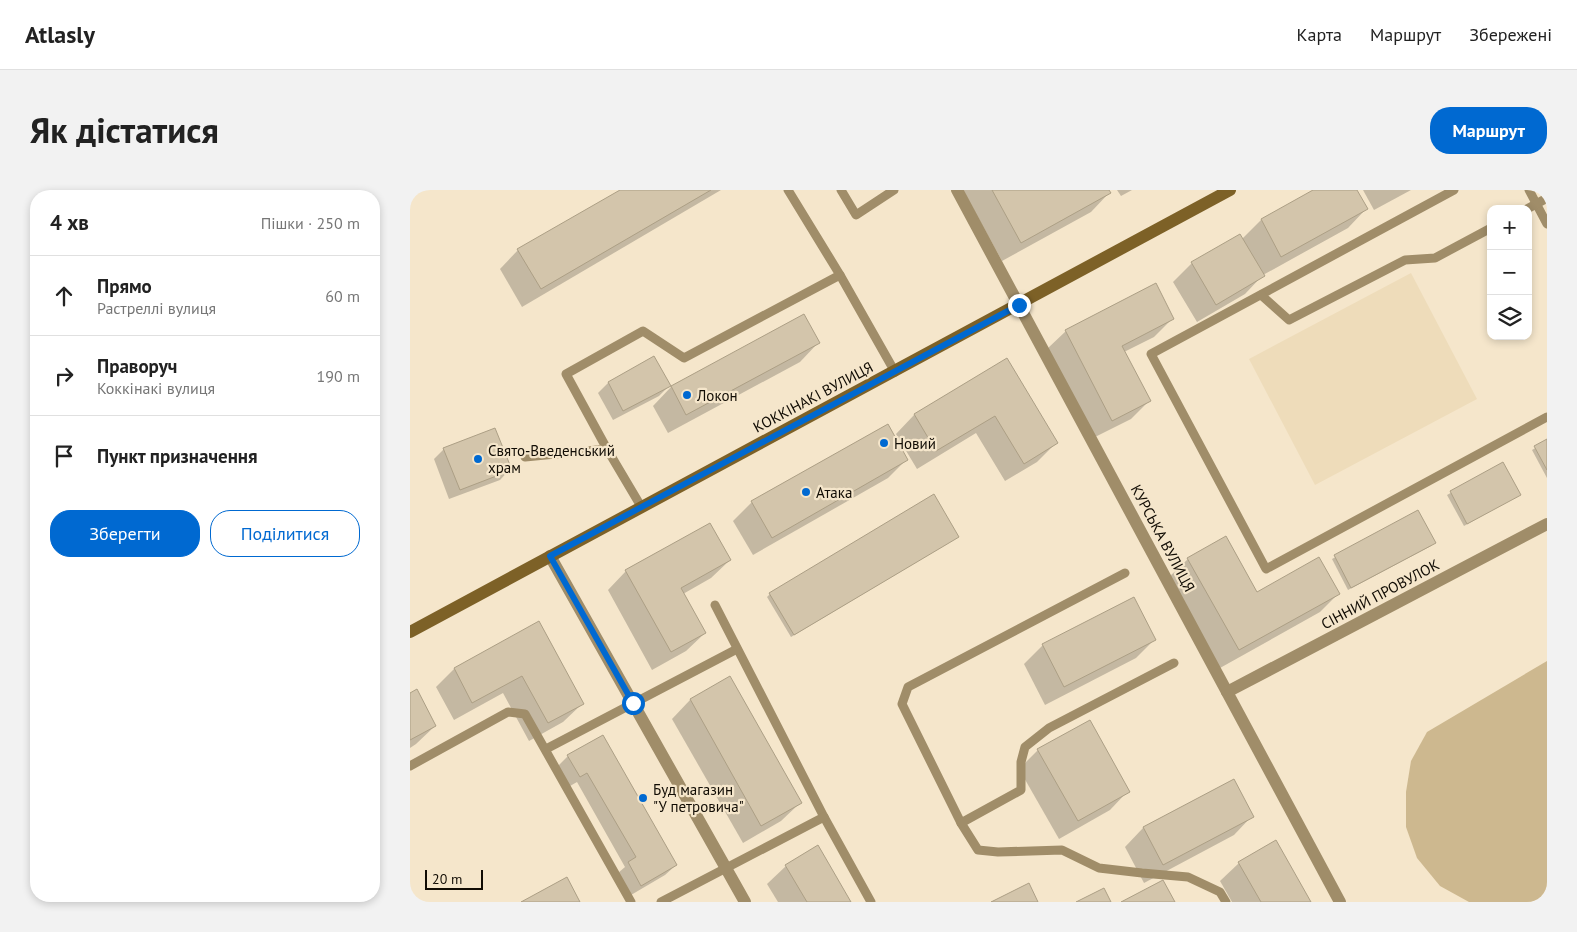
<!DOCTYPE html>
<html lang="uk">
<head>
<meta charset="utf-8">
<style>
	:root { --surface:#fff; --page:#f2f2f2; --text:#222; --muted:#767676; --line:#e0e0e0; --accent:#0069d1 }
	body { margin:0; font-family:"PT Sans",sans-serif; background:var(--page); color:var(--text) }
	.controls { position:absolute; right:15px; top:15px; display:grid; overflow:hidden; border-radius:10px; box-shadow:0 2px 8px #0003 }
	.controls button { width:45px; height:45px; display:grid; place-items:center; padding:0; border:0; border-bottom:1px solid var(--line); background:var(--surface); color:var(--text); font:25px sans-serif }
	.scale { position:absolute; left:15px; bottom:12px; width:58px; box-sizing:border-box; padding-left:5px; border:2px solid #110c04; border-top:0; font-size:14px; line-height:18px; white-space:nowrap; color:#110c04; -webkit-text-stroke:4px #f5e6cb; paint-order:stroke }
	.stop { position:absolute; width:15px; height:15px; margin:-11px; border:4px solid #0069d1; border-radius:50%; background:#fff }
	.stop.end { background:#0069d1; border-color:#fff; box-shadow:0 1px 5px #0008 }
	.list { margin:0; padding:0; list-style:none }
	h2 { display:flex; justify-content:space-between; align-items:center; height:65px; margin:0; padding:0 20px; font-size:21px }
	h2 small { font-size:16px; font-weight:400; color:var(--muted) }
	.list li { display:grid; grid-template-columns:32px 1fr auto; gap:15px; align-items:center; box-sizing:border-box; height:80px; padding:0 20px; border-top:1px solid var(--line) }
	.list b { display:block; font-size:19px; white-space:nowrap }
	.list p { margin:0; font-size:16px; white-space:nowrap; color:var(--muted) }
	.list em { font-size:16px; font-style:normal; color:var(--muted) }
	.actions { display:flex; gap:10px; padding:15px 20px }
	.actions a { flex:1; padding:11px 0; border:1px solid var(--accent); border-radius:20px; text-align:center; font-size:18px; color:var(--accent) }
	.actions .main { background:var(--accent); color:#fff }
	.icon { flex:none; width:28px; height:28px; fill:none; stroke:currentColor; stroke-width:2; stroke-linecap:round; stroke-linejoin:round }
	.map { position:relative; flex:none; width:1137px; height:712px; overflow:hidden; border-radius:20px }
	header { display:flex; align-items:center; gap:30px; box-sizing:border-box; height:70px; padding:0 25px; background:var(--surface); border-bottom:1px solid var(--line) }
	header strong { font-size:24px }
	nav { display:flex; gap:28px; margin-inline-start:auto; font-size:18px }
	.intro { display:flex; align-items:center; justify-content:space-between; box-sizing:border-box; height:120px; padding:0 30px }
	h1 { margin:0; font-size:35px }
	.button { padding:12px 22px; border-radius:20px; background:var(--accent); color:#fff; font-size:18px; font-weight:700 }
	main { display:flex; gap:30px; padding:0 30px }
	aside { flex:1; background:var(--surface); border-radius:20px; box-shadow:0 2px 8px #0003 }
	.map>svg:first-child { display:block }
	.built { fill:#eedcba }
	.green { fill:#cdb88f }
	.shadow { fill:#0003 }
	.building { fill:#d3c5ab; stroke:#ac9f85 }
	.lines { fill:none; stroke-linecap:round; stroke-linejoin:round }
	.lane { stroke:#a08d69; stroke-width:9 }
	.street { stroke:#a08d69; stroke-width:12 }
	.secondary { stroke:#7d6127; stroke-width:12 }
	.route { stroke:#0069d1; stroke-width:6 }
	.poi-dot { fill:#0069d1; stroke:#f5e6cb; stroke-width:2 }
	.labels { text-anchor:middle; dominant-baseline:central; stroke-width:4.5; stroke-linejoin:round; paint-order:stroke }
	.poi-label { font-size:15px; fill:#110c04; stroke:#f5e6cb; text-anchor:start }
	.street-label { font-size:15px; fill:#110c04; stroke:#f5e6cb }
</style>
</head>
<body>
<header>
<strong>Atlasly</strong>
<nav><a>Карта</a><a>Маршрут</a><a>Збережені</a></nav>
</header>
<div class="intro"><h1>Як дістатися</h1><a class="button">Маршрут</a></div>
<main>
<aside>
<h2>4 хв<small>Пішки · 250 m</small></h2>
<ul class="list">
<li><svg class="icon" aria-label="ahead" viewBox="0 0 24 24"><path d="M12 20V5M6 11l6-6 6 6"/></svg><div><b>Прямо</b><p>Растреллі вулиця</p></div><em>60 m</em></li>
<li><svg class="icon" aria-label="right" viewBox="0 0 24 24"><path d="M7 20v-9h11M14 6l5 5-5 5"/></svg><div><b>Праворуч</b><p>Коккінакі вулиця</p></div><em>190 m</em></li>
<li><svg class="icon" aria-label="arrive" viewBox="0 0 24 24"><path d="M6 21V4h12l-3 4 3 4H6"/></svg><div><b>Пункт призначення</b></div></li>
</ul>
<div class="actions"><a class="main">Зберегти</a><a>Поділитися</a></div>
</aside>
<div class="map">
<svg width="1137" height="712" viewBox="0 0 1137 712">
	<rect width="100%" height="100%" fill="#f5e6cb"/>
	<path class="built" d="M1001 83 1067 209 905 295 839 169Z"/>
	<path class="green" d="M1137 471V712H1059L1030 696 1007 668 996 637V602L1001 571 1017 542Z"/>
	<g class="shadow">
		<path d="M212 0H311L112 117 90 79 108 60Z"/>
		<path d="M553 0H698L699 3 681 22 592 71Z"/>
		<path d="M707 0H722L711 6Z"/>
		<path d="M906 0H946L956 19 938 38 853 85 835 104 787 132 763 92 782 73 832 49 851 30Z"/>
		<path d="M953 0H1001L964 20Z"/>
		<path d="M394 125 408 153 390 172 258 243 243 216 261 197Z"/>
		<path d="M763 128 744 147 714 162 739 211 721 229 683 248 637 159 656 141Z"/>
		<path d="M243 168 259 196 249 206 203 230 188 203 198 193Z"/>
		<path d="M596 170 646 253 627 272 595 291 566 243 507 279 486 244 504 225Z"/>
		<path d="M477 235 496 270 478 288 343 365 323 331 342 312Z"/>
		<path d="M1137 251V288L1122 260Z"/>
		<path d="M34 259 100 279 90 290 39 309 24 269Z"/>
		<path d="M1093 274 1109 305 1054 336 1037 305Z"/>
		<path d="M1008 322 1021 356 938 400 922 369Z"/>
		<path d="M545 349 381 447 357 407 360 404Z"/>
		<path d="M778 369 846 404H928L910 422 810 478 759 387Z"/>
		<path d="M320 370 301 388 273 404 295 443 276 461 242 480 198 400 216 381Z"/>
		<path d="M724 409 744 450 726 468 635 515 614 474 633 455Z"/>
		<path d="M129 433 172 514 153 532 119 551 93 503 44 530 26 497 44 479Z"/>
		<path d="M319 488 390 613 371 631 333 653 262 529 280 510Z"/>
		<path d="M0 504 25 536 6 554 0 558Z"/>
		<path d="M192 546 266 675 255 685 221 705 208 683 215 677 167 592 160 596 148 576 158 566Z"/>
		<path d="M628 560 718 601 700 620 649 649 609 579Z"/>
		<path d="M823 590 842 626 824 645 734 693 715 657 733 638Z"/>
		<path d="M829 673 900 712H822L810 691Z"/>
		<path d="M376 676 440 712H368L357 694Z"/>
	</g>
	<g class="building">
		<path d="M210 0H301L131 99 107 59Z"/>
		<path d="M582 0H699L701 3 611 53Z"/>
		<path d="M903 0H947L958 19 871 67 851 29Z"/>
		<path d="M830 44 855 86 806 115 781 72Z"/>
		<path d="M746 93 764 129 712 156 741 211 702 231 655 140Z"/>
		<path d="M394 124 410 153 276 225 261 196Z"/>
		<path d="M244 166 261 196 213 221 198 192Z"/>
		<path d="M597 168 648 253 614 274 585 226 526 261 504 224Z"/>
		<path d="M478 234 498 270 362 348 341 311Z"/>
		<path d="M85 238 102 280 50 300 33 258Z"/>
		<path d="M1137 249V280L1124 256Z"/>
		<path d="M1093 272 1111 305 1057 334 1040 301Z"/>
		<path d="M524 304 549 347 384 445 359 403Z"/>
		<path d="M1008 320 1026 353 941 398 924 365Z"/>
		<path d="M300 333 321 370 271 398 296 443 261 462 215 380Z"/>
		<path d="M816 346 847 402 909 367 930 404 829 460 777 368Z"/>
		<path d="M724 407 746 450 654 497 632 454Z"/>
		<path d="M129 431 174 514 138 533 112 486 62 513 44 478Z"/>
		<path d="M320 486 392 613 351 636 280 509Z"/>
		<path d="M7 499 26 536 0 550V503Z"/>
		<path d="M680 530 720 602 668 631 627 559Z"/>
		<path d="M193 545 267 675 231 696 218 672 226 667 177 583 170 587 157 565Z"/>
		<path d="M824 589 844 627 753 675 733 637Z"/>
		<path d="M866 650 901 712H851L828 672Z"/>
		<path d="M408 655 441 712H397L375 675Z"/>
		<path d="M157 687 170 712H111Z"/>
		<path d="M753 690 765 712H711Z"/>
		<path d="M619 693 628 712H581Z"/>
		<path d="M694 698 701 712H666Z"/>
	</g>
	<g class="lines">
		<g class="lane">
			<path d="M378 0 430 85 485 182"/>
			<path d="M431 0 446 25 484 0"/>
			<path d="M1044 0 741 164 856 379 1137 227"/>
			<path d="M1119 0 1137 34"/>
			<path d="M1117 19 1137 8"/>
			<path d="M851 105 879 130 995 70 1025 68 1081 38"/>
			<path d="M197 259 156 184 233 141 274 168 430 85"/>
			<path d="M115 267 197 259 232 318"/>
			<path d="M715 383 498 497 492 514 551 633 568 660 588 662 652 660 689 678 732 683 778 687 810 702 816 712"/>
			<path d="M305 415 414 627 461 712"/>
			<path d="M136 559 327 459"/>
			<path d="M0 576 98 522 115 524 221 712"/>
			<path d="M551 633 611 600V572L615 557 639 538 764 473"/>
			<path d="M251 712 414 627"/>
		</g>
		<g class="street">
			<path d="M547 0 930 712"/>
			<path d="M140 366 335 712"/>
			<path d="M817 502 1137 334"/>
		</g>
		<path class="secondary" d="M0 442 820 0"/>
	</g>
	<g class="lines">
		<path class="route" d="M223 513 140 366 609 115"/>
	</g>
	<g class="poi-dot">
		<circle cx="277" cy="205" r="5"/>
		<circle cx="474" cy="253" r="5"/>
		<circle cx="68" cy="269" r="5"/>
		<circle cx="396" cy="302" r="5"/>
		<circle cx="233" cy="608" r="5"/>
	</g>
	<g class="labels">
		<g class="poi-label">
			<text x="287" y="205">Локон</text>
			<text x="484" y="253">Новий</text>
			<text x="78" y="260">Свято-Введенський<tspan x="78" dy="17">храм</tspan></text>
			<text x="406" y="302">Атака</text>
			<text x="243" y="599">Буд магазин<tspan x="243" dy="17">"У петровича"</tspan></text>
		</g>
		<g class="street-label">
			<text transform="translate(403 207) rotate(-28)">КОККІНАКІ ВУЛИЦЯ</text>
			<text transform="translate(753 348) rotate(62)">КУРСЬКА ВУЛИЦЯ</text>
			<text transform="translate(970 404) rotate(-28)">СІННИЙ ПРОВУЛОК</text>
		</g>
	</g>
</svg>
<div class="controls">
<button>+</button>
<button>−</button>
<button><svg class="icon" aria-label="layers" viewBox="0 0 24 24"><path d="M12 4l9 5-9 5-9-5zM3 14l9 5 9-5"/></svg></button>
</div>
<div class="scale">20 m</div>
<div class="stop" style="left:223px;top:513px"></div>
<div class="stop end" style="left:609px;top:115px"></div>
</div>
</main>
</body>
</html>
